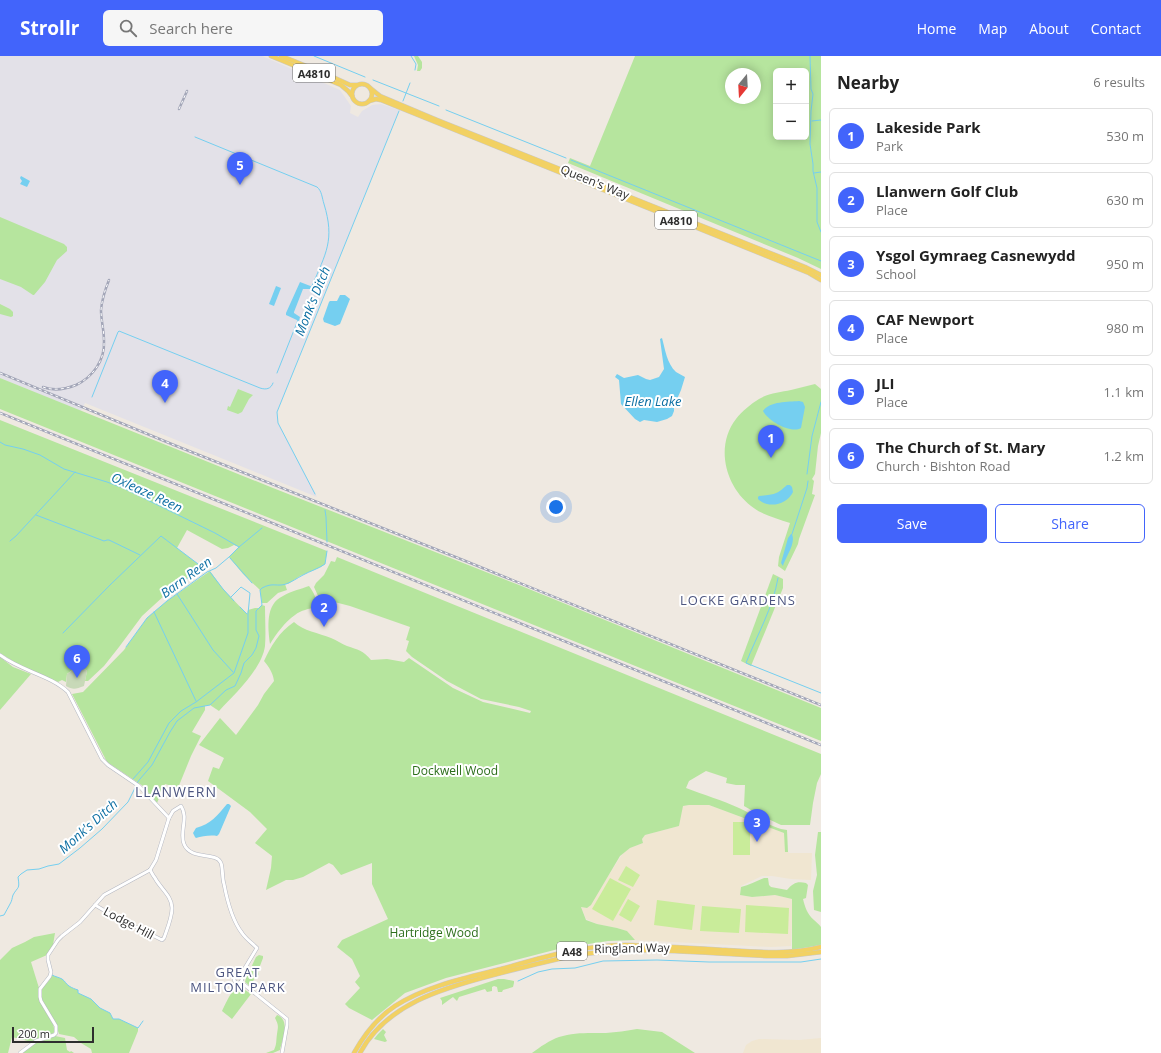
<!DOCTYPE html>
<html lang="en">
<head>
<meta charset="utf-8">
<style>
	:root { --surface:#fff; --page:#f6f6f6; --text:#222; --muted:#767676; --line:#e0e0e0; --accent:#4264fb }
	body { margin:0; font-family:"Open Sans",sans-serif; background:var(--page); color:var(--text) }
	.controls { position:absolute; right:12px; top:12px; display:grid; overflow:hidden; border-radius:6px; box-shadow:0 2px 10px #0003 }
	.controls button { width:36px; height:36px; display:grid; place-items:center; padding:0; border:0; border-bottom:1px solid var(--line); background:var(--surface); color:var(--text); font:20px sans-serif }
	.compass { position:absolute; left:725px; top:12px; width:36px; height:36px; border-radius:50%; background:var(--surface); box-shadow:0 2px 10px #0003; rotate:198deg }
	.scale { position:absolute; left:12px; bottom:10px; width:82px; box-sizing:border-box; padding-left:4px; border:2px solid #2e2e2e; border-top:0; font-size:11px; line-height:14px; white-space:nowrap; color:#2e2e2e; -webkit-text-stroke:3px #fff; paint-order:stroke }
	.you { position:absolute; left:556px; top:451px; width:14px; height:14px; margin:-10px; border:3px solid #fff; border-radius:50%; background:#1a73e8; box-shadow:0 0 0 6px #1a73e833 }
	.badge { display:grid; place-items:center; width:26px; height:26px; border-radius:50%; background:var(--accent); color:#fff; font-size:13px; font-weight:700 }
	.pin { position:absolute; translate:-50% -33px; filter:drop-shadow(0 1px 2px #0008) }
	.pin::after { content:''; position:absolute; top:21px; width:14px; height:12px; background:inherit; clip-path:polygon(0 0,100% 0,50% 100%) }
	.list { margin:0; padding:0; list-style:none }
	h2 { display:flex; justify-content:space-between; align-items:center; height:52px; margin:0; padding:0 16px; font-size:17px }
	h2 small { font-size:13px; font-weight:400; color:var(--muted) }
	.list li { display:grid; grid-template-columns:26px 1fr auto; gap:12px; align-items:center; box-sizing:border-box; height:56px; margin:0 8px 8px; padding:0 8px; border:1px solid var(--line); border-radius:6px }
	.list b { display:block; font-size:15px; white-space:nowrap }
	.list p { margin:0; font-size:13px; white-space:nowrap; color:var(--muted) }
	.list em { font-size:13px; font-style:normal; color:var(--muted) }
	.actions { display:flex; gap:8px; padding:12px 16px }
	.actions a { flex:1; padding:9px 0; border:1px solid var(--accent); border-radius:6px; text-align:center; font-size:14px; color:var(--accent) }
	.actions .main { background:var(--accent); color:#fff }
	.icon { flex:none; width:22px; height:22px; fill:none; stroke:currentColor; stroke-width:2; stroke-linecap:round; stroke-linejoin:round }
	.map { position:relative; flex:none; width:821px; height:997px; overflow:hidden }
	header { display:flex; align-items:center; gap:24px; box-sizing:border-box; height:56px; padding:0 20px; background:var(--accent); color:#fff }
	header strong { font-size:19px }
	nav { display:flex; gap:22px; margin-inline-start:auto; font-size:14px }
	.search { width:280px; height:36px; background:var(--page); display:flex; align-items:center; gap:10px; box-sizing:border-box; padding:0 14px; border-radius:6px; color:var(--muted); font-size:15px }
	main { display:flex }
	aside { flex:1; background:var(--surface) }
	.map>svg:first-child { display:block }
	.industrial { fill:#e3e1e8 }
	.education { fill:#f0e6d1 }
	.green { fill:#b6e59e; fill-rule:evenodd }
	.cemetery { fill:#c8d9b8 }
	.pitch { fill:#c9ec9a }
	.water { fill:#75cff0 }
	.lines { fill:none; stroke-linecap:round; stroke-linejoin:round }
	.stream { stroke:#75cff0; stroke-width:1 }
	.minor-casing { stroke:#b4b7c1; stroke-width:4 }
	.major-casing { stroke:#c9c9c9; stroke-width:5 }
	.minor { stroke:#fff; stroke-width:3 }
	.major { stroke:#f2d163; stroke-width:4 }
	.rail-casing { stroke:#a3a6b8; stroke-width:2.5 }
	.rail { stroke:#fff; stroke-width:1; stroke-dasharray:3; stroke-linecap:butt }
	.labels { text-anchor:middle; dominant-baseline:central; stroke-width:4; stroke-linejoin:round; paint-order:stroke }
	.shield { fill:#fff; stroke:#6d6d6d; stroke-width:1 }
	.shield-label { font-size:11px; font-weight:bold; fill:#2e2e2e }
	.street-label { font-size:12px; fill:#2e2e2e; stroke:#fff }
	.park-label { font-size:12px; fill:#2c6e1b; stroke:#fff }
	.water-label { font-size:13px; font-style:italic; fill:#0d6fa3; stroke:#fff }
	.neighbourhood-label { font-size:13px; letter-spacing:1px; fill:#4d5680; stroke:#fff }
	.quarter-label { font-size:14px; letter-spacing:1px; fill:#4d5680; stroke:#fff }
</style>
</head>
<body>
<header>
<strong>Strollr</strong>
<div class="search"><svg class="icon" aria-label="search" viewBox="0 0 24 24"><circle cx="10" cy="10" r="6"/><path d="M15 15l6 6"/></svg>Search here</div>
<nav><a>Home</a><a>Map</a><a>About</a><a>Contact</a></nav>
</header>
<main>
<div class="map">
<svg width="821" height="997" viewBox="0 0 821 997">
	<rect width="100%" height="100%" fill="#efe9e1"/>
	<path class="industrial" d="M0 0H262L340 34 351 50 350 57 358 61 362 55 372 49 381 48 399 54 277 356 278 367 317 441 85 347 81 355 0 322Z"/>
	<g class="education">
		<path d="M689 749 706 748 712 750 784 777 786 795 788 796 789 797H812L811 824 791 823 772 820H762L741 830 740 839 752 841 775 839 793 843 791 890 771 891 635 884 627 875 617 872 597 868 586 863 581 851 587 852 589 850 608 820 623 797 630 792 643 787 642 783 645 779 679 770 682 752 683 750Z"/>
		<path d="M821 982V997H743L746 989 752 985 759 983 799 984Z"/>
	</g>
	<g class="green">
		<path d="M414 0H418L422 6V12L420 15H417L418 9Z"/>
		<path d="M635 0H821V213L798 202 568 107 570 102 590 110ZM776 15H806V81H776ZM731 18H755V42H731Z"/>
		<path d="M0 161 64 188 67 191V195L57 204 45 226 34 239H33L21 231 0 223Z"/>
		<path d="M0 248 10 253 13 256V260L11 261 0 258Z"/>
		<path d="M0 322 273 432 519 529 821 652V685L0 353Z"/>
		<path d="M815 328 821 333V377L818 390 815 418 812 423 814 425 812 438 815 439 799 483 798 488 785 515 778 510 779 501 790 467C776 462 762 459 751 450 725 430 715 390 736 363 742 355 751 348 759 343 769 337 781 336 791 334 799 332 807 330 815 328Z"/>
		<path d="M238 333 253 339 249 343 242 356 238 358 227 354 228 350 230 351Z"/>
		<path d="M0 364 327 495 325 508 321 511 300 520 288 528H285L287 534 278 537 267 547H262L260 534 243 518 229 501 239 491 234 489 228 492 222 493 187 474 177 492 202 511 165 539 142 560 119 591 104 610 88 625H85L87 615C78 607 76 612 67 618L66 626 62 624 58 626 19 609 0 597Z"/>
		<path d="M337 501 821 698V718L817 727 813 747 810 769H781L758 758 744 750 745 729H736L726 727 727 722 706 715 689 725 686 732C704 739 722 744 739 752 753 758 772 773 787 774L788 796H785L784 777 709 749H689L683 750 679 770 645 779 642 783 643 787 630 792 620 800 591 849 587 852 581 851 586 864 597 868 617 872 627 875 635 884 608 885 562 892 446 922 405 937 372 964 349 952 345 948 360 932 355 926 360 920 352 903 337 891 342 884 388 863 372 828V807L341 819 333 809 329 807 303 821 293 824H286L266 834 271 812 272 800 255 787 267 773 250 756 208 725 213 711 219 713 224 702 199 689 220 662 236 679 258 649 264 638 274 625C273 617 269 611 264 605 271 590 279 576 294 566 303 575 319 577 331 582 336 584 342 588 347 590 358 594 363 594 371 604L387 603 404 606 409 602 453 632 483 646 530 657 531 655 519 651 481 643 447 625 412 601 406 595 409 585 406 584 410 571 350 550 319 542 314 531 316 527 324 519 331 505 335 506Z"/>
		<path d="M210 515 223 533 247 558 248 554 255 552H259L262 549 265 550C265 563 266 578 265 590 262 613 234 639 219 655L210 649 205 650V654L192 676 201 680 191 700 178 732 165 728 157 747 143 730 107 706 72 638 83 636 124 594 147 562 154 556 167 545Z"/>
		<path d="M773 518 783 523V532L751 610 741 605Z"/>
		<path d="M309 530C314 537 317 542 316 551 309 553 301 554 295 559 285 566 276 578 270 588 268 572 265 548 283 540 291 535 301 533 309 530Z"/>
		<path d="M0 601 13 611 31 618 0 654Z"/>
		<path d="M818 776H821V856L814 854 813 835 817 819 815 799Z"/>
		<path d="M764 822H768L769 829 771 831 787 834C793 827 797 825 806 827L808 829 806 842 803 843C805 851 807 858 814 864 816 866 819 868 821 871V889L792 894V843L775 839 752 841 740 839 741 831C749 829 756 825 764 822Z"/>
		<path d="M55 877 53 889 47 899 31 906 39 932V944L53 968 55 976 50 979 32 986 12 981 8 997H0V904L12 892 25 886 34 881Z"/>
		<path d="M259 899 263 900V902L258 915 259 918 257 922H255L250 930 245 926 246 922 256 901Z"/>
		<path d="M52 919C56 921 58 921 62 923 65 925 66 928 69 930 72 932 75 933 78 934V937L91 943 100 952 110 957 113 963H119L138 972V975L129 997H92L91 993 81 987 74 981 59 978C58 975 57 972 56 969 52 959 39 948 41 937 42 929 50 926 52 919Z"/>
		<path d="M498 923H504L514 925V927L513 931 503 934 502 936H498L497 931 494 930 492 931V935L487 936 485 933 459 941 457 945 453 941 442 949V945L440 942 443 941Z"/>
		<path d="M239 930 251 938 232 963 222 955C226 947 231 934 239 930Z"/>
		<path d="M277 959C291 964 282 984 280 994L273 997H266L274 994C277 988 276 984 277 978 278 970 279 970 275 962Z"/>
		<path d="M383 973 386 976 384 979 387 985 385 986 374 983 378 978Z"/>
		<path d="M637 973 662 976 695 997H532C540 991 550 984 559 981 574 976 590 977 606 977 616 976 627 975 637 973Z"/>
		<path d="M55 980 65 982 67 994 70 996 71 995 74 997H22L36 987Z"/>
	</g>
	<path class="cemetery" d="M79 610 82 611 87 615 84 630C76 633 73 634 66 630L67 618Z"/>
	<g class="pitch">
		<rect x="733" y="766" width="17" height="33"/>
		<path d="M626 810 640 819 633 831 618 824Z"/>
		<path d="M610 822 631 833 613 865 592 853Z"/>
		<path d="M628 843 640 850 631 866 619 859Z"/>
		<path d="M657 844 695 849 692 874 654 869Z"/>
		<path d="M746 849 789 852 788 878 745 876Z"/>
		<path d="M702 850 741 853 739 877 700 875Z"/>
	</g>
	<g class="water">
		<path d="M21 120 30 125 27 131 20 128 22 125 20 122Z"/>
		<path d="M300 226 313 231 310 233H303L294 256V257L300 261 299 265 286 259V257Z"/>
		<path d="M276 230 281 232 274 250 269 248Z"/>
		<path d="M340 239H345L350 243 340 268 335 270 324 266 323 263 329 246 330 245H337Z"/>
		<path d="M662 282C665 293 667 308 676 316 679 318 682 319 685 321L681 334 674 350V355L672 360 667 363 657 366 644 364 640 366 635 363 621 348 619 324 615 321 617 318 624 322 638 319 646 323 650 324 659 321 664 313 660 283Z"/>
		<path d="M799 345 803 346 805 351 801 372C791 378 768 365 763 355 770 345 788 346 799 345Z"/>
		<path d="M787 429H790L792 431 793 436C787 449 768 453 758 443V441L759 440C774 438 775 440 787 429Z"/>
		<path d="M791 478H792C796 488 786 500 783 510L781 507 788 482Z"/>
		<path d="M227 748H229L231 750 219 778 217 780C211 779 202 780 196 782L195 781 193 777 196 772C211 768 217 760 227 748Z"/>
	</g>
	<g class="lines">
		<g class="stream">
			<path d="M314 0 365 21"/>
			<path d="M411 0 416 8 415 14"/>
			<path d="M810 0 811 33 813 38 811 55 810 88 813 108V115L817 132V166L821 176"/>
			<path d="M373 24 439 50"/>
			<path d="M403 45 410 27"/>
			<path d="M446 54 566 102"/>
			<path d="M812 65 821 64"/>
			<path d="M195 81 317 131C322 135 322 142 324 148 335 184 326 197 312 230"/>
			<path d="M571 104 821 205"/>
			<path d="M814 117 821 116"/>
			<path d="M277 317 298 264"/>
			<path d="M92 341 118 276 119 275 260 332C266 334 271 333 273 327"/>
			<path d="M0 386 5 389 23 393 40 399 64 413 107 426 123 432 215 477 239 491"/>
			<path d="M807 418 812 380 821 346"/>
			<path d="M315 438 278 367 277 356 399 55"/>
			<path d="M325 454 326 461 327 486"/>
			<path d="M36 459 104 485 107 484H109L140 499"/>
			<path d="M792 478 807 432 808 425"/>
			<path d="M10 485 16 480 75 416"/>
			<path d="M230 502 252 527"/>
			<path d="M210 516 223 533 234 545"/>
			<path d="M778 522C773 552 757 579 746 607L821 637"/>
			<path d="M177 538 213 594 233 616"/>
			<path d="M165 539 193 518"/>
			<path d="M240 551 247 558"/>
			<path d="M154 556 196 645"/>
			<path d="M63 577 110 529 161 480 202 511 196 516"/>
			<path d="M126 591 147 562 154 556 167 545 207 516 216 512 229 501 239 491 262 472"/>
			<path d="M133 723 148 706 169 667 181 655 196 646 234 617 248 577V558L250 537 241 531 231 541"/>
			<path d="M137 727 140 723 152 709 170 676 177 665 194 652 210 649 226 634 235 630 241 617 244 607 252 599 256 592 259 580 256 574V555L262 549 260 534 262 532C273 526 277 531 286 528 292 526 297 522 303 519 310 515 318 513 325 508L327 495"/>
			<path d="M0 860 4 859C6 855 8 852 10 848 12 845 12 842 13 839 18 830 20 834 18 821L21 818 27 814 39 813 48 810 59 808 80 792 102 773 128 746 136 730"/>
			<path d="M52 919C56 921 58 921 62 923 65 925 66 928 69 930 72 932 75 933 78 934V937L91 943 100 952 110 957 113 963H119L138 972 143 965"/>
			<path d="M518 925 538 916 552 913 575 912 603 905 657 904 709 906H801L821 903"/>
		</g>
		<defs>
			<g id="minor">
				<path d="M0 599C21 615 50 619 68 636L102 703 108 709 139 730 169 762"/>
				<path d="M150 814 156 804 169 762 173 755 181 750C189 762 179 776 184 788 191 805 216 795 221 807 223 813 222 822 224 828 227 844 232 864 242 877 246 883 252 887 257 892L240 920"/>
				<path d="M95 849 112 859 162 884 164 882C167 873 172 862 172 852 172 840 160 832 155 822 153 820 152 817 150 814"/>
				<circle cx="238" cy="923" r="4"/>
				<path d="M241 926 287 963V969L282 997"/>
				<path d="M20 997 36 985 54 979 56 977V970L41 945 40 941V933L50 920 51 916 48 904V899L58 884 62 880 80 866 104 839 150 814"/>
			</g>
			<g id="major">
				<path d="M271 0 341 29 348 35 352 40"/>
				<path d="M281 0 326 18 350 29H356"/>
				<circle cx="362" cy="38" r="10"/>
				<path d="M370 32 380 40 437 64 805 211 821 219"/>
				<path d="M369 45 376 43 381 44 809 217 821 224"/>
				<path d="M354 997C364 979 377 962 395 950 426 930 465 922 501 913 541 902 583 889 625 889 658 890 691 892 725 894 757 896 789 899 821 891"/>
				<path d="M360 997C386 948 443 932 493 919 519 912 545 906 571 900 637 888 704 898 770 900H787L821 896"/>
			</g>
		</defs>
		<use href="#minor" class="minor-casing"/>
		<use href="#major" class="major-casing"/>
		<use href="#minor" class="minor"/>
		<use href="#major" class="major"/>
		<defs>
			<g id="rail">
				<path d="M179 53 187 35"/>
				<path d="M0 317 174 389 463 504 821 649"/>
				<path d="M43 331C53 335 66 333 76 329 93 321 105 304 104 285 104 274 101 264 101 254 102 243 105 234 109 224"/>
				<path d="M0 357 821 689"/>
			</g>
		</defs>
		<use href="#rail" class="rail-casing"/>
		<use href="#rail" class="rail"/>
	</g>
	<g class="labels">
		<g class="shield">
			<rect x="293" y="8" width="42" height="18" rx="3"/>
			<rect x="655" y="155" width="42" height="18" rx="3"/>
			<rect x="557" y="886" width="30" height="18" rx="3"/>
		</g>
		<g class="shield-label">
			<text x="314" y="17">A4810</text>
			<text x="676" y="164">A4810</text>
			<text x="572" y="895">A48</text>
		</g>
		<g class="street-label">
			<text transform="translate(595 126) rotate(22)">Queen's Way</text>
			<text transform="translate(129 867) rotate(28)">Lodge Hill</text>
			<text transform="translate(632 892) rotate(-1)">Ringland Way</text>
		</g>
		<g class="park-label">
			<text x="455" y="714">Dockwell Wood</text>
			<text x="434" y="876">Hartridge Wood</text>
		</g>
		<g class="water-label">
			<text transform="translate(312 245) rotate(-68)">Monk's Ditch</text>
			<text x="653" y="345">Ellen Lake</text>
			<text transform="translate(147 436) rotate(25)">Oxleaze Reen</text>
			<text transform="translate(186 521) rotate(-36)">Barn Reen</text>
			<text transform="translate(88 770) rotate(-42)">Monk's Ditch</text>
		</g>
		<g class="neighbourhood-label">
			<text x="738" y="544">LOCKE GARDENS</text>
			<text x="238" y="916">GREAT<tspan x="238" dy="15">MILTON PARK</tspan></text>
		</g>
		<g class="quarter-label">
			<text x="176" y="735">LLANWERN</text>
		</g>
	</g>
</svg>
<div class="controls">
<button>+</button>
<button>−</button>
</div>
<svg class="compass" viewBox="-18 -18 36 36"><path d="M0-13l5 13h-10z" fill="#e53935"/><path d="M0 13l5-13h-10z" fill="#767676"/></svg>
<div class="scale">200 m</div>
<div class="you"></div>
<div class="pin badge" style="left:771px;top:402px">1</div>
<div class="pin badge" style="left:324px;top:571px">2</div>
<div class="pin badge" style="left:757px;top:786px">3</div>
<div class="pin badge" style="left:165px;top:347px">4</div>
<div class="pin badge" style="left:240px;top:129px">5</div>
<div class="pin badge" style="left:77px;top:622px">6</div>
</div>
<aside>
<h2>Nearby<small>6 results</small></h2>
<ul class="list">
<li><span class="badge">1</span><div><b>Lakeside Park</b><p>Park</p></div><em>530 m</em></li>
<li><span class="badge">2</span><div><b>Llanwern Golf Club</b><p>Place</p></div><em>630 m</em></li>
<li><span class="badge">3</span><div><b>Ysgol Gymraeg Casnewydd</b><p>School</p></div><em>950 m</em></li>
<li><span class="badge">4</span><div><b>CAF Newport</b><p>Place</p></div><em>980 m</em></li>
<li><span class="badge">5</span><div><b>JLI</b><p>Place</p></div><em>1.1 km</em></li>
<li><span class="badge">6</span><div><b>The Church of St. Mary</b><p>Church · Bishton Road</p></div><em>1.2 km</em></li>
</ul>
<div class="actions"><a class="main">Save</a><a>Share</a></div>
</aside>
</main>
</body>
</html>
